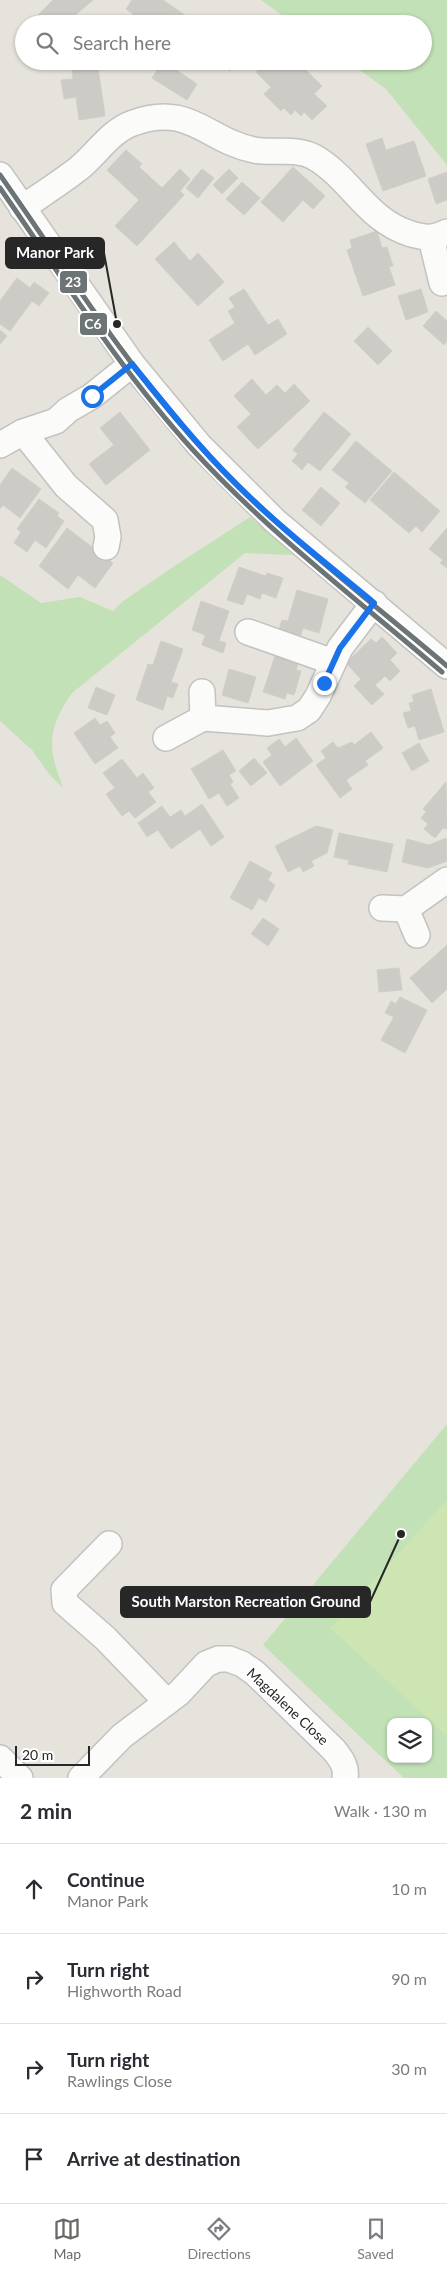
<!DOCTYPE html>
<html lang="en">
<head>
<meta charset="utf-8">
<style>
	:root { --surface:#fff; --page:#f7f7f7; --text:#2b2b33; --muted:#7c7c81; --line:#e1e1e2; --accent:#6a6966 }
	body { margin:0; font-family:Lato,sans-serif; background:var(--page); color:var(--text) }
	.controls { position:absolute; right:15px; bottom:15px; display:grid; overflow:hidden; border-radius:10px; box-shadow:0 1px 4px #0004 }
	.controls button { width:45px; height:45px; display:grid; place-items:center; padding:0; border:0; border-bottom:1px solid var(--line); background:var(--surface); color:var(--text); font:25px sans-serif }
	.scale { position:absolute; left:15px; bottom:12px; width:75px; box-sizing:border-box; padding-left:5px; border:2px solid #272727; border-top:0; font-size:14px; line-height:18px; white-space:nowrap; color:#272727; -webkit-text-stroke:4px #fff; paint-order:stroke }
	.stop { position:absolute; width:15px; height:15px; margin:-11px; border:4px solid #1a73e8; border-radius:50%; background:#fff }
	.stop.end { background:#1a73e8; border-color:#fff; box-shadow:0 1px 5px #0008 }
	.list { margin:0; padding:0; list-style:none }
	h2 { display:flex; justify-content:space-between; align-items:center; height:65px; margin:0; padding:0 20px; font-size:21px }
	h2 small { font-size:16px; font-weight:400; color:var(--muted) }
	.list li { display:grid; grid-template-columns:32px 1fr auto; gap:15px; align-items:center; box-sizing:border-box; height:90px; padding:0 20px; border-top:1px solid var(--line) }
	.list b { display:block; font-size:19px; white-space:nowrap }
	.list p { margin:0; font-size:16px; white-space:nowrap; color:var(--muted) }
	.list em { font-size:16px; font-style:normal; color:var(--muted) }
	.icon { flex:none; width:28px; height:28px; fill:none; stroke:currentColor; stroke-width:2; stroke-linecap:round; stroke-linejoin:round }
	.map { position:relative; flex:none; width:447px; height:1778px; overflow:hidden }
	.search { position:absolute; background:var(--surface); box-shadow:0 1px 4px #0004; left:15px; right:15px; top:15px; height:55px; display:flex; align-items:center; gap:12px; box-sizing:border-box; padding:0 18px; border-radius:28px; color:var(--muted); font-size:19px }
	.sheet { height:425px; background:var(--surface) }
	nav { display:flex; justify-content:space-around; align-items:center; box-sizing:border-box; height:70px; border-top:1px solid var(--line); background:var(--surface); font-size:14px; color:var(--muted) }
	nav a { display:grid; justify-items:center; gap:2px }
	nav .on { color:var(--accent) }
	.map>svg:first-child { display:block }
	.green { fill:#c2e1b6; fill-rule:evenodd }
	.pitch { fill:#cce5b3 }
	.building { fill:#cccbc6; stroke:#d0cec9 }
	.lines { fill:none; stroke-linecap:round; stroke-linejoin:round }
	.minor-casing { stroke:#c3c2c2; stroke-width:28 }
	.minor { stroke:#fbfbfa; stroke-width:25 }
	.bus-1-casing { stroke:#fff; stroke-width:9 }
	.bus-2-casing { stroke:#fff; stroke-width:9 }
	.bus-1 { stroke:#6c7476; stroke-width:5 }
	.bus-2 { stroke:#6c7476; stroke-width:5 }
	.route { stroke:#1a73e8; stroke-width:6 }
	.labels { text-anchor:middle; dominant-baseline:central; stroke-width:4; stroke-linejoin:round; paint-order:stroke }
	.street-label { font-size:14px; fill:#272727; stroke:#fff }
	.leader { fill:none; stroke:#272727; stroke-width:2 }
	.callout-dot { fill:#272727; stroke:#fff; stroke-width:2 }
	.callout { fill:#272727; stroke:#272727; stroke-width:2 }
	.callout-label { font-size:15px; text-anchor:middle; font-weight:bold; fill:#fff }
	.line-badge { stroke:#fff; stroke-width:2 }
	.badge-label { font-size:14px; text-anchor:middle; font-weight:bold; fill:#fff }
</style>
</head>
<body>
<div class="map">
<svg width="447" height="1778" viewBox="0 0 447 1778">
	<rect width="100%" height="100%" fill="#e6e3dc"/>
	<g class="green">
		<path d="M261 0H447V165L386 89 347 61H423V24H294Z"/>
		<path d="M250 517 293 555 245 553 72 693C46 731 48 747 63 788L49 774 32 750 0 721V575L41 603 80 597 113 611 122 602 173 567Z"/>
		<path d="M447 1424V1778H404L263 1645ZM391 1722H428V1759H391Z"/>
	</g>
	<path class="pitch" d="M447 1500V1736L330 1628Z"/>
	<g class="building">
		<path d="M53 0H93L65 24H29Z"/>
		<path d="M132 0H163L198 24H127L133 14 126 9Z"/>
		<path d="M214 17 224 24H210Z"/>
		<path d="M71 61H97L105 116 79 120 76 97 64 99 61 80 73 79Z"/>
		<path d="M163 61 197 84 187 100 152 78Z"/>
		<path d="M216 61H237L230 71Z"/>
		<path d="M267 61H281L290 70 298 62 322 86 314 94 327 106 312 120 304 112 301 116 295 110 291 115 284 108 281 111 264 94 271 87 256 72Z"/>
		<path d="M382 138 386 150 414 141 426 176 383 191 366 144Z"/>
		<path d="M126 150 142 164 139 167 162 188 180 169 190 179 180 191 184 195 137 246 115 226 139 200 107 170Z"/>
		<path d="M293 167 325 196 313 209 303 200 283 222 261 202Z"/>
		<path d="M202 169 214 178 198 198 186 188Z"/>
		<path d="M229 169 238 178 222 194 213 185Z"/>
		<path d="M447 172V200L436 204 428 179Z"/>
		<path d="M242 182 260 198 244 215 226 199Z"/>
		<path d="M377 231 382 248 387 247 393 266 389 267 395 285 363 296 347 250 352 248 350 240Z"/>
		<path d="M174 242 190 261 198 253 224 282 198 306 155 259Z"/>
		<path d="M17 278 30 288 34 282 49 293 39 306 32 301 10 331 0 324V301Z"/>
		<path d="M244 289 268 325 278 319 287 334 255 355 248 344 223 361 209 340 235 323 228 311 235 307 229 298Z"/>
		<path d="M421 289 428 312 406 320 398 296Z"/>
		<path d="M436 311 447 321V341L444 345 423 326Z"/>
		<path d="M368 327 392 351 378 365 354 341Z"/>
		<path d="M0 330 7 336 0 344Z"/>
		<path d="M252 379 266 395 277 385 285 393 294 384 310 401 258 449 237 427 251 414 234 396Z"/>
		<path d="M120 412 150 450 106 485 89 464 114 445 100 428Z"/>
		<path d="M324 412 351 434 320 471 308 462 302 470 292 461 298 454 293 450Z"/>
		<path d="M356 441 392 471 365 503 345 487 349 483 332 470Z"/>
		<path d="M12 468 41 489 20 518 3 505 0 509V485Z"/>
		<path d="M394 472 440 511 422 532 416 526 409 533 370 500Z"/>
		<path d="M321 487 340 503 321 526 302 510Z"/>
		<path d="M39 499 59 513 57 516 64 521 46 548 35 540 27 552 14 543 21 532 17 529Z"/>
		<path d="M67 528 113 563 95 588 78 575 68 589 39 566Z"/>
		<path d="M447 528V568L440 563 443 560 429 549Z"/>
		<path d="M239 567 266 576 267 573 283 578 276 598 262 593 260 599 247 594 243 605 227 600Z"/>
		<path d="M297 590 328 599 319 633 303 628 300 637 278 632 282 620 288 621Z"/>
		<path d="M201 601 229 611 219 641 226 643 223 653 202 645 205 635 192 630Z"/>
		<path d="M382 637 397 653 390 660 400 671 390 681 385 676 375 685 384 694 372 705 354 686 361 679 346 663 371 639 376 643Z"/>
		<path d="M161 641 183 649 171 682 178 684 173 698 167 696 163 710 136 700 148 664 153 665Z"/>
		<path d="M276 653 299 661 296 670 301 671 294 695 287 693 285 699 263 692Z"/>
		<path d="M229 669 256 677 248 703 222 695Z"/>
		<path d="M96 687 115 695 107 715 88 708Z"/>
		<path d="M431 689 444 732 419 740 415 726 408 728 403 713 411 711 409 703 414 702 412 695Z"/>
		<path d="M95 718 100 725 107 721 115 733 110 737 118 748 95 764 74 733Z"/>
		<path d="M371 732 383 748 365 761 368 765 346 780 352 789 340 798 316 765 326 758 321 751 333 742 338 748 352 742 354 745Z"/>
		<path d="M296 738 313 761 280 786 263 762 272 755 267 748 279 739 285 747Z"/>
		<path d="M419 743 429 761 412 771 402 753Z"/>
		<path d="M223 750 236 771 229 775 233 782 230 784 239 798 227 806 219 793 209 799 191 769Z"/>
		<path d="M254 758 267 773 251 786 239 771Z"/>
		<path d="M122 759 137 778 143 773 154 788 148 792 156 802 135 818 129 811 122 816 106 794 115 788 103 773Z"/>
		<path d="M446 782 447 829 443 828 435 838 424 829 428 824 421 818 426 812 423 809Z"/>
		<path d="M202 804 224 837 211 846 200 829 171 849 158 830 147 837 138 823 162 806 170 817 181 810 185 816Z"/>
		<path d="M316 826 333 830 327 853 311 861 314 866 303 872 300 866 288 872 275 846Z"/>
		<path d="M339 833 393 844 387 872 348 864 349 860 334 857Z"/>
		<path d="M446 838 447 861 428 868 402 862 407 839 429 845Z"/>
		<path d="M250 861 272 873 268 880 275 885 266 902 259 898 252 910 230 898Z"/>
		<path d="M263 918 279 929 268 946 251 934Z"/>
		<path d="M447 945V989L432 1003 410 978Z"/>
		<path d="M399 968 402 990 379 992 377 970Z"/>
		<path d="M400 997 427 1010 405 1053 381 1040 394 1017 385 1013 391 1001 396 1004Z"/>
	</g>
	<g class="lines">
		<defs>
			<g id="minor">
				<path d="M0 175 132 364 199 445 275 521 447 666"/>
				<path d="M22 208C41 195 60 183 78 169 96 155 110 131 133 123 189 102 208 141 254 150 273 154 296 147 314 157 352 179 366 220 411 234 426 238 433 239 447 232"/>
				<path d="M431 238 442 283"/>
				<path d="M23 432 66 486 105 520 108 537 106 547"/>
				<path d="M0 445 23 432 56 421 68 410 92 396 132 364"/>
				<path d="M248 632 333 662"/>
				<path d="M202 692 203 718 268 723 297 718 309 710 318 696 340 648 374 603"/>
				<path d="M166 738 203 718"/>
				<path d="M382 908 406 909 447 880"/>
				<path d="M406 909 417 935"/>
				<path d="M109 1544 64 1590 65 1603 105 1638 167 1702"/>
				<path d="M0 1758 20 1778"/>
				<path d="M81 1778 122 1736 179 1693 206 1664 218 1659H229L242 1664 255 1673 334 1750C341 1759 347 1766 345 1778"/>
			</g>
		</defs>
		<use href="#minor" class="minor-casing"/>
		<use href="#minor" class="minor"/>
		<defs>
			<path id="bus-1" d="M0 175C64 266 124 363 199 445 274 527 363 595 447 666"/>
			<path id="bus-2" d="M0 188C62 277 120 370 193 450 268 532 358 600 442 672"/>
		</defs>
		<use href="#bus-1" class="bus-1-casing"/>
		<use href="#bus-2" class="bus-2-casing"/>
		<use href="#bus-1" class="bus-1"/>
		<use href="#bus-2" class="bus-2"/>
	</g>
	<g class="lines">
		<path class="route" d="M92 396 132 364C165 405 198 446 236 484 279 527 327 564 374 603L340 648 324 683"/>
	</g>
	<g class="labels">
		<g class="street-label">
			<text transform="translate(288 1706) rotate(43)">Magdalene Close</text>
		</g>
	</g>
	<path class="leader" d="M117 324L104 253M401 1534L370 1602"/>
	<g class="callout-dot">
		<circle cx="117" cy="324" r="5"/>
		<circle cx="401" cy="1534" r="5"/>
	</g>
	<g class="callout">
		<rect x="6" y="238" width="98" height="30" rx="5"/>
		<rect x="121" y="1587" width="249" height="30" rx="5"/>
	</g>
	<g class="callout-label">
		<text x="55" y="258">Manor Park</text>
		<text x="246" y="1607">South Marston Recreation Ground</text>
	</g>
	<g class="line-badge">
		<rect x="59" y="270" width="29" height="24" rx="5" fill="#6c7476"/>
		<rect x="79" y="312" width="29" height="24" rx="5" fill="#6c7476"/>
	</g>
	<g class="badge-label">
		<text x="73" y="287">23</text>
		<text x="93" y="329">C6</text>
	</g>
</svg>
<div class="controls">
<button><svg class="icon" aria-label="layers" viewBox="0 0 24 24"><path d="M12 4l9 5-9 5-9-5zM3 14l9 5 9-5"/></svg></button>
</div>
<div class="scale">20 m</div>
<div class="stop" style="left:92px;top:396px"></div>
<div class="stop end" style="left:324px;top:683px"></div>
<div class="search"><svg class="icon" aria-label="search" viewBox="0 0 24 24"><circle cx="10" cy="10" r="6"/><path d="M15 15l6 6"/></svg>Search here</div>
</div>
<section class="sheet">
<h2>2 min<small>Walk · 130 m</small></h2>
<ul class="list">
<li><svg class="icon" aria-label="ahead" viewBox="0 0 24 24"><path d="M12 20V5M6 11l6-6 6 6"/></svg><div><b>Continue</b><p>Manor Park</p></div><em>10 m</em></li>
<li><svg class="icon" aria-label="right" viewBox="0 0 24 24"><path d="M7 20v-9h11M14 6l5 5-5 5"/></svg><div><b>Turn right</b><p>Highworth Road</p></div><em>90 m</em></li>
<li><svg class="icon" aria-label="right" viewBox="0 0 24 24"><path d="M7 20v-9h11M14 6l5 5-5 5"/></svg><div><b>Turn right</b><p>Rawlings Close</p></div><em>30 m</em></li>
<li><svg class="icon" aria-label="arrive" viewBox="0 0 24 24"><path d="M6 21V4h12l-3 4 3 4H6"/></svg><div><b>Arrive at destination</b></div></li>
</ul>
</section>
<nav>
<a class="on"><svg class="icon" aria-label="map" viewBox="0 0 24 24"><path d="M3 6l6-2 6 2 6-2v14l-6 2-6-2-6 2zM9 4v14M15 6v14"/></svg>Map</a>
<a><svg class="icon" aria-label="directions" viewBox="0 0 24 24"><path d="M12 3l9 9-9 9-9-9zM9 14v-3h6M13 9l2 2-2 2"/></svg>Directions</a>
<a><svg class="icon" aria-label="saved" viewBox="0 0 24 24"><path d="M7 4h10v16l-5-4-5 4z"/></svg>Saved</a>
</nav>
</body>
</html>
